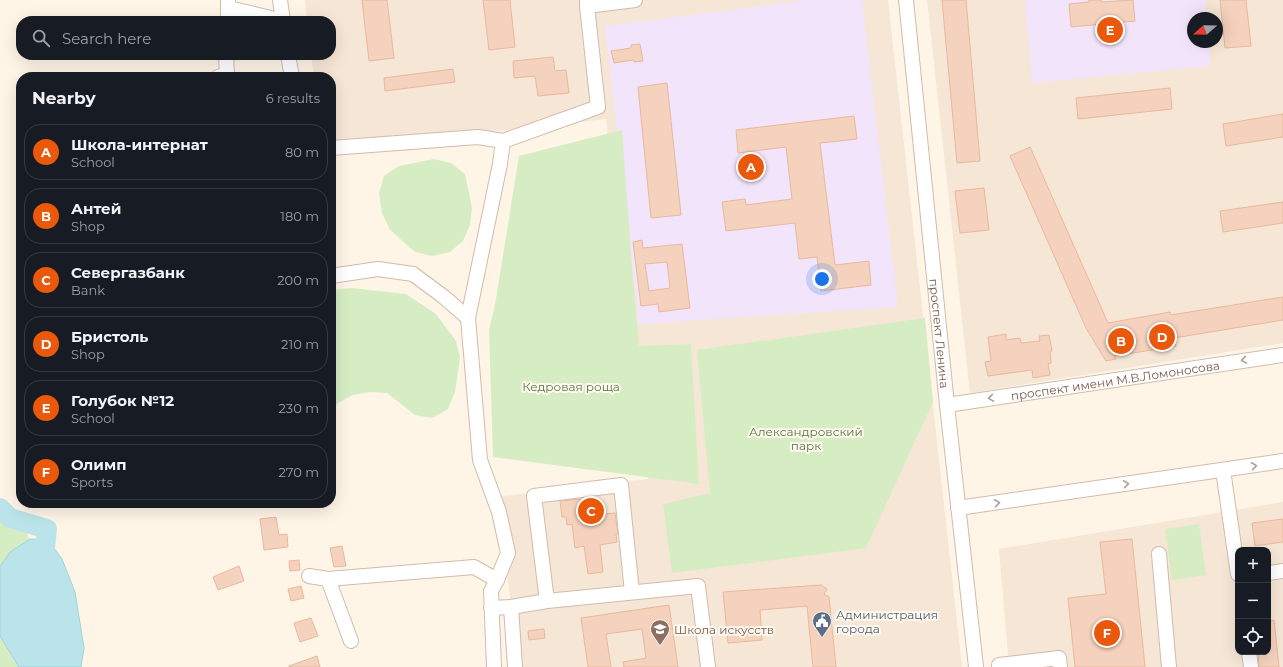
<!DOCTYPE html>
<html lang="en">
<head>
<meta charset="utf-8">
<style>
	:root { --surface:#171b24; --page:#20242c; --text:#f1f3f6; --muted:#9ea1a6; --line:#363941; --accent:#ea580c }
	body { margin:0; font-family:Montserrat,sans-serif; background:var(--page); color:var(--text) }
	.controls { position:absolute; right:12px; bottom:12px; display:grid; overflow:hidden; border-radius:8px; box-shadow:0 4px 16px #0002 }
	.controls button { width:36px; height:36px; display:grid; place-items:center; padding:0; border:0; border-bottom:1px solid var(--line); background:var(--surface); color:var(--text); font:20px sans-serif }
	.compass { position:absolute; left:1187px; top:12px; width:36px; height:36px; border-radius:50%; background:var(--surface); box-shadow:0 4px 16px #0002; rotate:250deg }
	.you { position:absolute; left:822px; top:279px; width:14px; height:14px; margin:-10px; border:3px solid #fff; border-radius:50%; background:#1a73e8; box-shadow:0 0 0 6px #1a73e833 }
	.badge { display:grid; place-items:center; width:26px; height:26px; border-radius:50%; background:var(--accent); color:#fff; font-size:13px; font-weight:700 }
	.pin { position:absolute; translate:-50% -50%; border:2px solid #fff; box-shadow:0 1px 4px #0006 }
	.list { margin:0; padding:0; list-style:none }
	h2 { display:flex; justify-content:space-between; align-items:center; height:52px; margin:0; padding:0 16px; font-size:17px }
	h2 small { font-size:13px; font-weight:400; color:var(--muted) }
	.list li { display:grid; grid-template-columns:26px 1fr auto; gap:12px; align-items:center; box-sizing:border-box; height:56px; margin:0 8px 8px; padding:0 8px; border:1px solid var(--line); border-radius:16px }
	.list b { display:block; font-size:15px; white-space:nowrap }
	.list p { margin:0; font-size:13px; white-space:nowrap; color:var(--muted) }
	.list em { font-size:13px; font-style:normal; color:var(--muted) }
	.icon { flex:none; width:22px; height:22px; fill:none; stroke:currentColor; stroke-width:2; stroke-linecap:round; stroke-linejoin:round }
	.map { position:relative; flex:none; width:1283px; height:667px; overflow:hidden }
	.search { position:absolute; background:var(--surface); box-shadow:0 4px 16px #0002; left:16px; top:16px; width:320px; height:44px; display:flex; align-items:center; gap:10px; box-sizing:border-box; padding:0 14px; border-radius:16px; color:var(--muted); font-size:15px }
	.panel { position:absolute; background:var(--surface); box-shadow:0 4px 16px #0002; left:16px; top:72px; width:320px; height:436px; border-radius:16px }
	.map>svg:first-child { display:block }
	.residential { fill:#f6e6d5; fill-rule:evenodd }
	.education { fill:#f2e4fa }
	.green { fill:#d6edc4 }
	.water { fill:#bae4e9; stroke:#9fd4dc }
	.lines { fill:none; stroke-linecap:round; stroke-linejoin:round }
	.river { stroke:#bae4e9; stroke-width:20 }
	.building { fill:#f5d2bd; stroke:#e9b89c; fill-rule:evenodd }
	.minor-casing { stroke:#d1bbac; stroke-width:16 }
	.minor { stroke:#fff; stroke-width:14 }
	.oneway { stroke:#af9b92 }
	.labels { text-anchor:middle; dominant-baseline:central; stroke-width:4; stroke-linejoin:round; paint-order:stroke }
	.street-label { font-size:12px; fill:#7a5949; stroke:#fff8ef }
	.park-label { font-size:12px; fill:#517a3d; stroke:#fff8ef }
	.service-label { font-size:12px; fill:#4e5e75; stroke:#fff8ef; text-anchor:start }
	.education-label { font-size:12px; fill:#785e54; stroke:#fff8ef; text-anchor:start }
</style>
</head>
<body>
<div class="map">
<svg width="1283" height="667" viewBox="0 0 1283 667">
	<rect width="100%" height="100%" fill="#fef5e7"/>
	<g class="residential">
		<path d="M305 0H888L962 667H519L497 497 648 479 606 119 331 150V77H314L311 55H331V21H307Z"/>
		<path d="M927 0H1283V343L970 393ZM1193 18H1217V42H1193Z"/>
		<path d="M1283 502V667H1009L999 549ZM1238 550H1268V652H1238Z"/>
	</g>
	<g class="education">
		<path d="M808 0H862L898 307 639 324 605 26Z"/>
		<path d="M1025 0H1205L1207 18H1193V42H1209L1211 66 1032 83Z"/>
	</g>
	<g class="green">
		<path d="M622 130 630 242 639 346 691 344 699 484 493 457 489 330 495 305 519 156Z"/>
		<path d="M434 159 451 163 465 174 472 208 470 225 463 241 450 252 432 256 415 252 390 230 382 213 379 193 384 176 399 166Z"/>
		<path d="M352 288 406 294 436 314 456 341 460 357 455 392 448 409 432 418 415 415 387 393 370 392 353 395 338 403 331 412V290Z"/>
		<path d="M925 318 933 402 866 548 672 573 663 504 710 493 697 350Z"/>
		<path d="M0 503 21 524 30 539 10 552 0 567Z"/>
		<path d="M1199 524 1206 575 1172 580 1165 529Z"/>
		<path d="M0 636 18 665 19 667H0Z"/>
	</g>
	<path class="water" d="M30 539 48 540 62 559 75 592 84 648 81 667H19L0 636V567L10 552Z"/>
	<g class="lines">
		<path class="river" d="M0 508 10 518 47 529 43 567"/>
	</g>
	<g class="building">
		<path d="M362 0H387L394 58 369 61Z"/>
		<path d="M483 0H510L515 47 489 50Z"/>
		<path d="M942 0H966L980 161 957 163Z"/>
		<path d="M1089 0H1101V2L1133 0 1135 21 1071 27 1069 4 1089 2Z"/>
		<path d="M1220 0H1246L1251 46 1225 48Z"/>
		<path d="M640 44 643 61 634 62 633 60 614 63 611 51 631 48V45Z"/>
		<path d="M553 57 555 71 566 70 569 93 538 96 535 76 514 78 513 61Z"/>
		<path d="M453 69 455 82 385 91 384 78Z"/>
		<path d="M667 83 681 215 651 218 638 87Z"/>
		<path d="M1170 88 1172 109 1078 119 1076 98Z"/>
		<path d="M1283 114V137L1226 146 1223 124Z"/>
		<path d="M854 116 857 139 820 143 835 265 869 261 871 285 821 291 817 257 799 259 795 223 726 231 722 202 745 199 746 205 792 199 786 147 738 153 736 130Z"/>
		<path d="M1030 147 1108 323 1170 312 1171 315 1283 297V320L1174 338 1176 346 1115 356 1116 359 1106 361 1086 328 1010 156Z"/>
		<path d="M984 188 989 230 960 233 955 191Z"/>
		<path d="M1283 202V223L1223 232 1220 211Z"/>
		<path d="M642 240 643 248 682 244 690 308 659 312 658 304 641 306 633 242ZM667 262 670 288 649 291 645 264Z"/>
		<path d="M1006 334V340L1020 338 1021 343 1040 341 1039 336 1049 335 1052 351H1050L1051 363 1048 364 1050 375 1033 378 1032 370 988 376 985 362 991 361 988 337Z"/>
		<path d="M580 499 581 504 600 502 602 514 615 513 618 534H616L617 542 600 545 603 572 588 574 584 546 575 548 572 524 567 525 566 517H562L560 501Z"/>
		<path d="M276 517 279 535 287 534 288 547 264 550 260 519Z"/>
		<path d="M1283 519V542L1255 546 1252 523Z"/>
		<path d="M1132 539 1145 667H1075L1068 598 1106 594 1100 542Z"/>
		<path d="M342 546 346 566 334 567 330 548Z"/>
		<path d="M299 560 300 570 290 571 289 561Z"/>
		<path d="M239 566 244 581 218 590 213 577Z"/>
		<path d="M821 585 827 589 824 594 829 597 836 667H813L807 606 760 610 762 640 728 643 723 592Z"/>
		<path d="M301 586 304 598 291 601 288 589Z"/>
		<path d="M669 605 678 667H624L623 662 646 658 642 629 606 634 611 667H588L581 618Z"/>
		<path d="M311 618 318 636 300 642 294 623Z"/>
		<path d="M1274 620 1279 667H1259L1258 652H1268V621Z"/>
		<path d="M544 629 545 638 529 640 528 631Z"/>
		<path d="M317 656 320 667H289V666Z"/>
	</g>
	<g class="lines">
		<defs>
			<g id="minor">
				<path d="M587 0V6L635 0"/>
				<path id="s1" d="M906 0 947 405 976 667"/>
				<path d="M229 8 283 21 280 0"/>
				<path d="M228 21V0"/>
				<path d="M288 55 292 77"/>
				<path d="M218 77 227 74 226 55"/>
				<path d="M331 148 478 137 503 141"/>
				<path d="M331 276 378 269 413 274 444 297 468 318"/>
				<path id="s2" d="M947 405 1283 355"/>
				<path d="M1223 470 1238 574"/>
				<path d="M958 508 1283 461"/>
				<path d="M1159 554 1169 667"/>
				<path d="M1268 573 1283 571"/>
				<path d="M309 576 328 579 351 641"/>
				<path d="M328 579 474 567 497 580"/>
				<path d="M547 601 534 496 621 485 632 592"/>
				<path d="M511 607 515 667"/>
				<path d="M491 608 511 607 547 601 698 586 708 667"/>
				<path d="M1249 652 1251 667"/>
				<path d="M999 665 1059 658 1060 667"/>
				<path d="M494 667 491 591 497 580 508 553 499 512 480 460 468 318 500 164 503 141 598 107 587 6"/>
			</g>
		</defs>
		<use href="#minor" class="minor-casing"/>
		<use href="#minor" class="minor"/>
	</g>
	<defs><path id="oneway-chevron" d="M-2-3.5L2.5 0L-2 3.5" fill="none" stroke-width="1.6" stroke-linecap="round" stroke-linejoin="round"/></defs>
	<g class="oneway">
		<use href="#oneway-chevron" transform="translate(1244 360) rotate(171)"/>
		<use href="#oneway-chevron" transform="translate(991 398) rotate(171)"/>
		<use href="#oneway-chevron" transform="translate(1254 466) rotate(-8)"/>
		<use href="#oneway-chevron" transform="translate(1126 484) rotate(-8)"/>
		<use href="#oneway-chevron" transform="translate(997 503) rotate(-8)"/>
	</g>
	<defs>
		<symbol id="civic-pin" viewBox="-11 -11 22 30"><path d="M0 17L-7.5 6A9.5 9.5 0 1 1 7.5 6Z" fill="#5c6f8a" stroke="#fff8ef"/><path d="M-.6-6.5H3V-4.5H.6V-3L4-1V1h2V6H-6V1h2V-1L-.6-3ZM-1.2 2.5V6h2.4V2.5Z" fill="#fff"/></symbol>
		<symbol id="school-pin" viewBox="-11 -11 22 30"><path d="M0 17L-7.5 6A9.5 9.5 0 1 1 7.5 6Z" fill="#8d6e63" stroke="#fff8ef"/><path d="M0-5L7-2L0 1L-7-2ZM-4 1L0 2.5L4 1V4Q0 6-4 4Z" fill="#fff"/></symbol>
	</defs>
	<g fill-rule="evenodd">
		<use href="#civic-pin" x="811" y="610" width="22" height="30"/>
		<use href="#school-pin" x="649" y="618" width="22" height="30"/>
	</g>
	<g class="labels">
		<g class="street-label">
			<text stroke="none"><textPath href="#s1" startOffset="335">проспект Ленина</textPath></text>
			<text stroke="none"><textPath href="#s2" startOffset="170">проспект имени М.В.Ломоносова</textPath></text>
		</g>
		<g class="park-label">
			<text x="571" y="386">Кедровая роща</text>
			<text x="806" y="431">Александровский<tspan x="806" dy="14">парк</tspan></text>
		</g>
		<g class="service-label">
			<text x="836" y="614">Администрация<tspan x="836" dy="14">города</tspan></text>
		</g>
		<g class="education-label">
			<text x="674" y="629">Школа искусcтв</text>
		</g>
	</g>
</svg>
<div class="controls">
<button>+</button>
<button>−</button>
<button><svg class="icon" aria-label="locate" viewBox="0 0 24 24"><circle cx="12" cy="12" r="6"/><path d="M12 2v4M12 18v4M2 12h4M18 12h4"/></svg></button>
</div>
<svg class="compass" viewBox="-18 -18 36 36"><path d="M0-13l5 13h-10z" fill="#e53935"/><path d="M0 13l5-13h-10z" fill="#9ea1a6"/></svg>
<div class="you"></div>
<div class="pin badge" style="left:751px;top:167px">A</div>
<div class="pin badge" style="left:1121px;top:341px">B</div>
<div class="pin badge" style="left:591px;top:511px">C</div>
<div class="pin badge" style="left:1162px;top:337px">D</div>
<div class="pin badge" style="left:1110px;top:30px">E</div>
<div class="pin badge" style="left:1107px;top:633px">F</div>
<div class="search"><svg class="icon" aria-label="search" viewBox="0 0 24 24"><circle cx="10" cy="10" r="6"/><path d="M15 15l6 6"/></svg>Search here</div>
<section class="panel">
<h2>Nearby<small>6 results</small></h2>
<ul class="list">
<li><span class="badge">A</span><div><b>Школа-интернат</b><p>School</p></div><em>80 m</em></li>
<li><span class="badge">B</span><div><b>Антей</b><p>Shop</p></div><em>180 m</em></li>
<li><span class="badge">C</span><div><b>Севергазбанк</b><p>Bank</p></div><em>200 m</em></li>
<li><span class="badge">D</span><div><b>Бристоль</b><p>Shop</p></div><em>210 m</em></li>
<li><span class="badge">E</span><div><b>Голубок №12</b><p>School</p></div><em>230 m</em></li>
<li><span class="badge">F</span><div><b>Олимп</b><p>Sports</p></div><em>270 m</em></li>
</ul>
</section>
</div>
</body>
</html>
